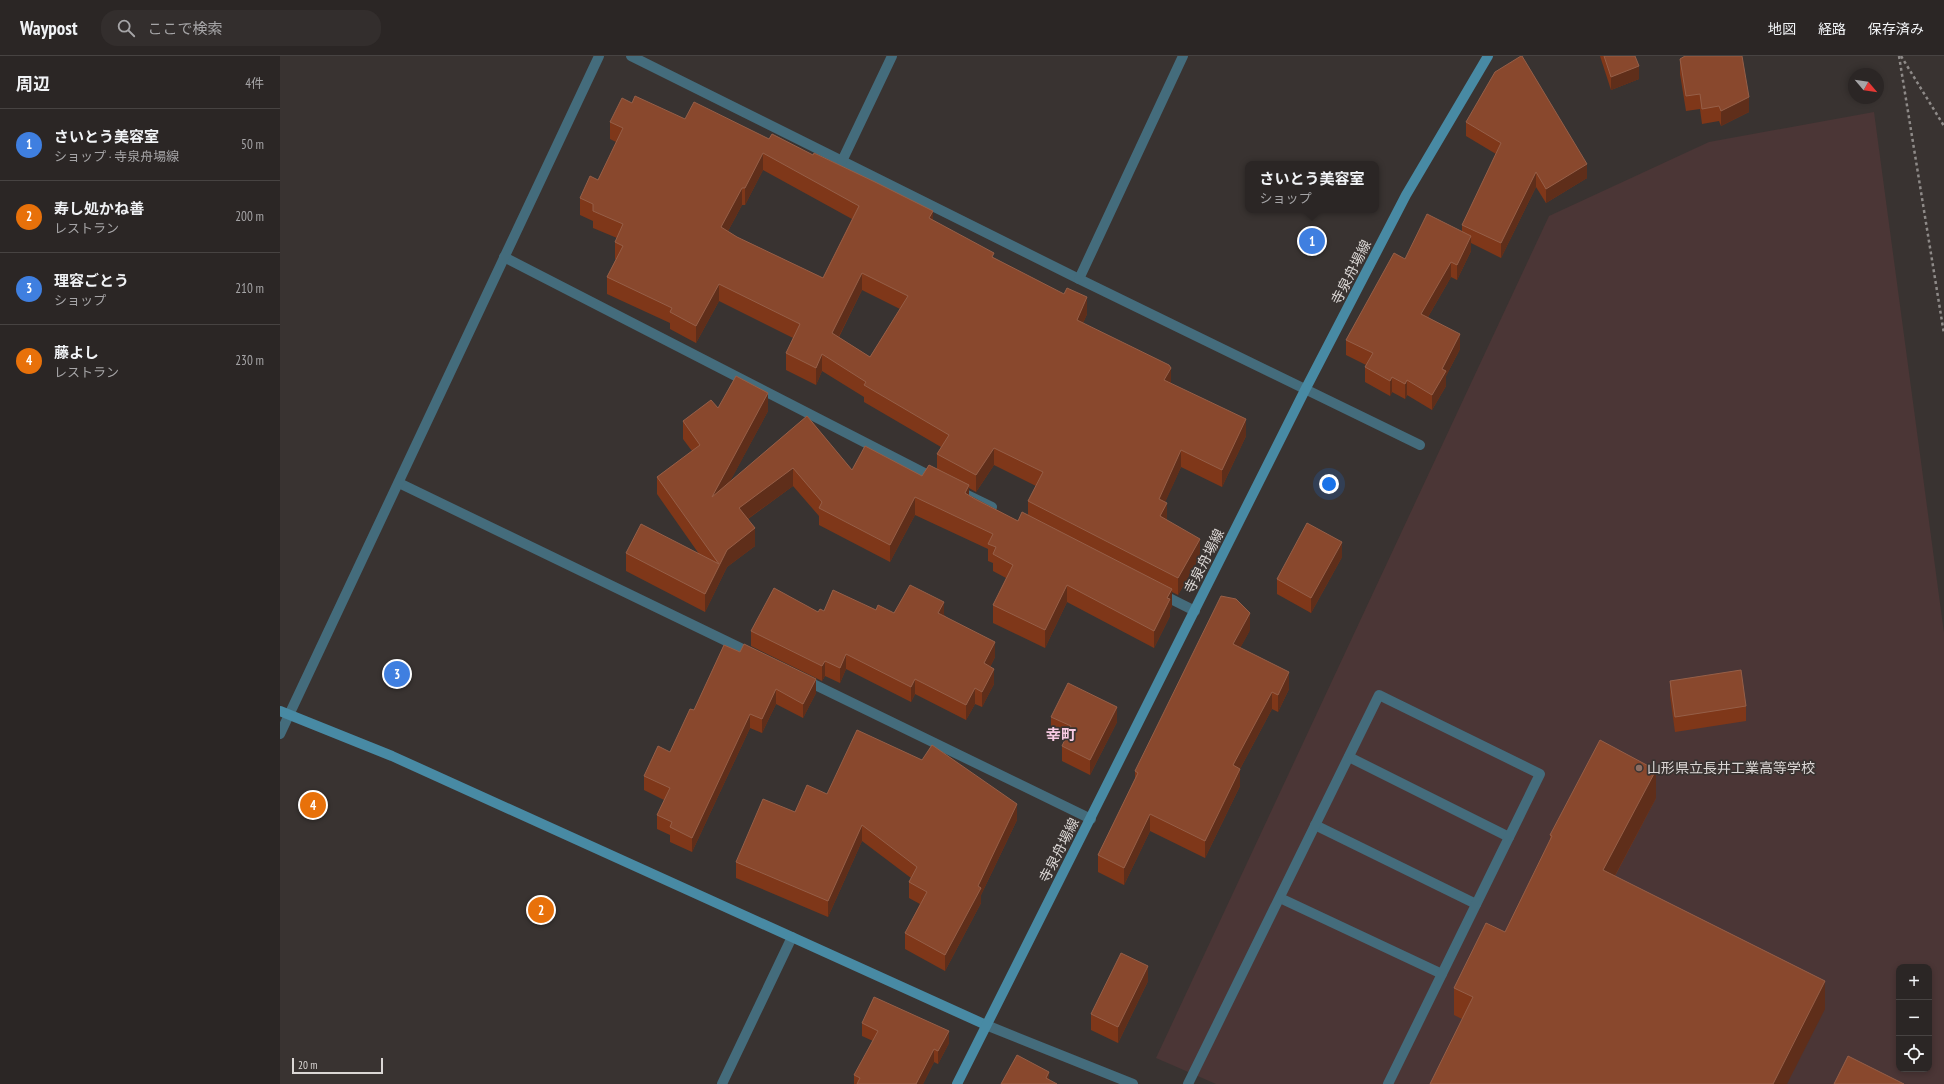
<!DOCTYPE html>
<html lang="ja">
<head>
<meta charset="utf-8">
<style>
	:root { --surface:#2b2625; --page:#332e2d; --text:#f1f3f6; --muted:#a6a5a7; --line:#474342; --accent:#d93025 }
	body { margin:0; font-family:"PT Sans Narrow","Noto Sans JP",sans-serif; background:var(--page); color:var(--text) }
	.controls { position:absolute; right:12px; bottom:12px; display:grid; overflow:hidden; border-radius:8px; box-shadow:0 2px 6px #0003 }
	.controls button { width:36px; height:36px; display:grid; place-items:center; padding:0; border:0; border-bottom:1px solid var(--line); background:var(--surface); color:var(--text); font:20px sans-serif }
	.compass { position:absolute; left:1568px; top:12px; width:36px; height:36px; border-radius:50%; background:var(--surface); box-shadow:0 2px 6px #0003; rotate:119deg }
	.scale { position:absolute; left:12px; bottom:10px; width:91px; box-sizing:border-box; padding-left:4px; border:2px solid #dbd7d5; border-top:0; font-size:11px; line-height:14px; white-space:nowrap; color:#dbd7d5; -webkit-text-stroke:3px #393331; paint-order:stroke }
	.you { position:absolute; left:1049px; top:428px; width:14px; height:14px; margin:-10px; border:3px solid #fff; border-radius:50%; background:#1a73e8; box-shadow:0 0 0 6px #1a73e833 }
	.badge { display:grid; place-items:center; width:26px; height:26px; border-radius:50%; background:var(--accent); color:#fff; font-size:13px; font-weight:700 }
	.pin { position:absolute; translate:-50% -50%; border:2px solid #fff; box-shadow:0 1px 4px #0006 }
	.popup { position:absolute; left:965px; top:105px; width:134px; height:52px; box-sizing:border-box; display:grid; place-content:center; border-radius:8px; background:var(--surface); filter:drop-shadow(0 1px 3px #0005); font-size:13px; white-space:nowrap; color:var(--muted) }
	.popup b { font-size:15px; color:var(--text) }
	.popup::after { content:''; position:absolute; left:50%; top:100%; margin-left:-8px; border:8px solid transparent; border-top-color:var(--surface) }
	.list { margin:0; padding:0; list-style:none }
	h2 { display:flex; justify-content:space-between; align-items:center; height:52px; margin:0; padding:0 16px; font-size:17px }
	h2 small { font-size:13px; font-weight:400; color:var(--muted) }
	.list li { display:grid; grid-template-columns:26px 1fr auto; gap:12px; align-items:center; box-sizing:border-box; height:72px; padding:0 16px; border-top:1px solid var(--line) }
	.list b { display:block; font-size:15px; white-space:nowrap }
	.list p { margin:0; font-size:13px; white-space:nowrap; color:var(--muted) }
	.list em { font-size:13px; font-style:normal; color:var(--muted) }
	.icon { flex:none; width:22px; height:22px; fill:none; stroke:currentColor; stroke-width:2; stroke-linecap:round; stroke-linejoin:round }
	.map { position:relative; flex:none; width:1664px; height:1028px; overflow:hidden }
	header { display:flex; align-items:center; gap:24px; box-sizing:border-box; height:56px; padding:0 20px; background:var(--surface); border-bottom:1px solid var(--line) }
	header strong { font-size:19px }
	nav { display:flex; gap:22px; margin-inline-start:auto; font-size:14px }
	.search { width:280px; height:36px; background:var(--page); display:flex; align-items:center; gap:10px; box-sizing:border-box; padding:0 14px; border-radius:16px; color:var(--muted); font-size:15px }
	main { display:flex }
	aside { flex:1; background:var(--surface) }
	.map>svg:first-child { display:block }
	.education { fill:#4b3636; fill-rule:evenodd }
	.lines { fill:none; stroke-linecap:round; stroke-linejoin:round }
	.path { stroke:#8e8a88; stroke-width:2.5; stroke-dasharray:3 3; stroke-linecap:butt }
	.lane { stroke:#446c7c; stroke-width:10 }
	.street { stroke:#446c7c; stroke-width:10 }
	.secondary { stroke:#488aa4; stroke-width:10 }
	.wall { fill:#7f3719; fill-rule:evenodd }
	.shaded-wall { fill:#5f2e1a }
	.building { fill:#89482d; stroke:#965f48; fill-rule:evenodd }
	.education-dot { fill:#8d6e63; stroke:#393331; stroke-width:1.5 }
	.labels { text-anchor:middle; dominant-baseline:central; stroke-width:3.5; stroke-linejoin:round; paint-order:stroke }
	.street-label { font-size:14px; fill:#dbd7d5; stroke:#393331 }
	.poi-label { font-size:14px; fill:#dbd7d5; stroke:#393331; text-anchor:start }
	.neighbourhood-label { font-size:15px; font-weight:bold; fill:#f7cae2; stroke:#393331 }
</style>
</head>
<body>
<header>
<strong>Waypost</strong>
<div class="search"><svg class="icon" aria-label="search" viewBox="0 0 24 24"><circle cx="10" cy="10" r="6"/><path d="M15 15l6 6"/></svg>ここで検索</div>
<nav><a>地図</a><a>経路</a><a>保存済み</a></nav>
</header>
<main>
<aside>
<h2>周辺<small>4件</small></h2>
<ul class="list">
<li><span class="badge" style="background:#3f7fe0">1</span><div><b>さいとう美容室</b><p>ショップ · 寺泉舟場線</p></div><em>50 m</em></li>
<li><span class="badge" style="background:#e8710a">2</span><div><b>寿し処かね善</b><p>レストラン</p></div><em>200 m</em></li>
<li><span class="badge" style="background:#3f7fe0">3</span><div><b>理容ごとう</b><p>ショップ</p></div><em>210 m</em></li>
<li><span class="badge" style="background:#e8710a">4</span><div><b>藤よし</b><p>レストラン</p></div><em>230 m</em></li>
</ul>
</aside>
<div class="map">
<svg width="1664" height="1028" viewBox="0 0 1664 1028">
	<rect width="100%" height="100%" fill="#393331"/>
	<path class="education" d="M1594 56 1664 577V1028H936L876 1002 1269 160 1429 86ZM1619 911H1649V1013H1619Z"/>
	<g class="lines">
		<g class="path">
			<path d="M1619 0 1664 278"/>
			<path d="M1621 0 1664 70"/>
		</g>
		<g class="lane">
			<path d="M1069 701 1229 781"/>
			<path d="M1035 769 1196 848"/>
			<path d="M1000 842 1162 918"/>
			<path d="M442 1028 512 881"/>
			<path d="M908 1028 1099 639 1260 718 1108 1028"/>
		</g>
		<g class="street">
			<path d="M351 0 799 223 1140 389"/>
			<path d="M562 105 612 0"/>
			<path d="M224 201 656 423"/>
			<path d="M799 223 903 0"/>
			<path d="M119 427 473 598"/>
			<path d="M683 437 712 451"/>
			<path d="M881 538 915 555"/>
			<path d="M525 624 811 763"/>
			<path d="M0 678 319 0"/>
			<path d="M706 969 853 1028"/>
		</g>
		<g class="secondary">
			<path d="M0 655 112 700 706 969"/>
			<path d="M677 1028 1025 334 1126 139 1208 0"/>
		</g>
	</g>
	<g class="wall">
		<path d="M1320 0H1355L1359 23 1331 34Z"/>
		<path d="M1400 3 1469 56 1441 70 1439 65 1422 68 1420 53 1406 55 1400 18Z"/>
		<path d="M352 47 405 63 489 83 653 164 714 202 807 258 803 267 966 380 942 431 901 411 885 446 887 464 920 500 898 539 892 536V550L890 554V560L874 592 787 546 765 592 713 567V549L726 522 713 515V507L708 505V493L635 459 610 506 539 469V460L513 430 468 463 475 490 447 511 425 556 346 515V497L419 498 377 438V421L412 395 403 383V365L438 352 488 355 449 427 527 360 572 414 642 420 657 413V398L661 391 584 346V341L542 315 536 329 506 314V297L513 282 439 245 416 287 390 273V267L327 238V221L336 203H335V186L337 182 313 172V165L300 159V142L318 124 336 86 330 83V66ZM483 114 572 163 543 222 457 181 448 175 462 149H465ZM582 234 620 253 590 301 559 281ZM714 409 756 430 748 445V459L738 465 689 439V432L696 436Z"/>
		<path d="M1186 66 1307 122 1266 147 1256 131 1221 202 1191 187V195L1177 224 1171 221 1148 261 1180 293 1166 320V330L1152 354 1127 339 1125 343 1112 336 1110 340 1085 326V311L1086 309 1066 299V284L1125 203 1182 176V169L1216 98 1186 80Z"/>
		<path d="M1062 501 1031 557 997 538V523Z"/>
		<path d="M596 554 614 557 664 559 715 601 710 611 714 628 702 651 695 648 686 664 635 638 631 646 566 613 560 627 545 620 542 625 471 590V575L544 555Z"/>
		<path d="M970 574 960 592 1009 633 998 656 992 653 960 713V730L925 802 870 775 844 829 818 816V799L855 723V715Z"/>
		<path d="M444 589 536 637 523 662 496 648 482 677 470 672 412 796 390 786V779L377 773V759L384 744 364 734V720L390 696 414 654Z"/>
		<path d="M1390 625 1466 650V665L1395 676 1390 640Z"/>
		<path d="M771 661 837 666 810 719 782 705V690L785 683 771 676Z"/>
		<path d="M547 738 737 764 701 839V847L665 915 625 893V877L640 848 629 842V826L631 822 582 785 548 861 456 822V806L515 756Z"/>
		<path d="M1376 742 1335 820 1545 953 1182 963 1174 959V932L1225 876 1270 784V779Z"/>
		<path d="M868 925 838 987 811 974V958Z"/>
		<path d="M582 967 669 987 658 1008 654 1006 643 1028H574V1019L593 985 582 980Z"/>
	</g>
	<g class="shaded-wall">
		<path d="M1359 10V23L1331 34V21Z"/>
		<path d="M1469 41V56L1441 70V55Z"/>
		<path d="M483 97V114L465 149V132Z"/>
		<path d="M1307 108V122L1266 147V133Z"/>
		<path d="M1256 116V131L1221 202V187Z"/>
		<path d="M462 132V149L441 188V171Z"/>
		<path d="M653 155V172L649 162Z"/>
		<path d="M1191 180V195L1177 224V209Z"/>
		<path d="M1171 206V221L1141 273V258Z"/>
		<path d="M582 217V234L552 294V277Z"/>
		<path d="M439 228V245L416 287V270Z"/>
		<path d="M807 241V258L797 281V264Z"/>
		<path d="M1180 278V293L1166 320V330L1152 354V339L1162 313Z"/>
		<path d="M542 298V315L536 329V312Z"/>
		<path d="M891 312V329L884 324Z"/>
		<path d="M1112 321V336L1110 340V325Z"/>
		<path d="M1127 324V339L1125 343V328Z"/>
		<path d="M488 337V355L432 459V441Z"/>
		<path d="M966 363V380L942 431V414Z"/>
		<path d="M714 392V409L696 436V419Z"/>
		<path d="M901 394V411L879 460V443Z"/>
		<path d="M513 412V430L459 469V452Z"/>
		<path d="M689 429V447L685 437Z"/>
		<path d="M635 441V459L610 506V489Z"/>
		<path d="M887 447V464L880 478V460Z"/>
		<path d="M475 472V490L447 511 425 556V538L447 494Z"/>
		<path d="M920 483V500L898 539V522Z"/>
		<path d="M1062 486V501L1031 557V542Z"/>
		<path d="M787 529V546L765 592V574Z"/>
		<path d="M892 533V550L890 554V560L874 592V575L887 542Z"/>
		<path d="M664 546V561L658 557Z"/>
		<path d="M970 557V574L953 605V588Z"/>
		<path d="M715 586V601L704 623V607Z"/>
		<path d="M566 598V613L560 627V612Z"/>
		<path d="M545 605V620L542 625V610Z"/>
		<path d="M714 613V628L702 651V636Z"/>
		<path d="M1009 616V633L998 656V639Z"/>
		<path d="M536 623V637L523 662V648Z"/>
		<path d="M635 623V638L631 646V631Z"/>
		<path d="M695 632V648L686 664V649Z"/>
		<path d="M496 633V648L482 677V663Z"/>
		<path d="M992 636V653L953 726V709Z"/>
		<path d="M837 651V666L810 719V704Z"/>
		<path d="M470 658V672L412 796V782Z"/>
		<path d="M960 713V730L925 802V785Z"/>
		<path d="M1376 714V742L1323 842V814Z"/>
		<path d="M737 748V764L701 839V847L665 915V899L698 830Z"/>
		<path d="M870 758V775L844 829V812Z"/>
		<path d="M582 769V785L548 861V845Z"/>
		<path d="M868 910V925L838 987V971Z"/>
		<path d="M1545 925V953L1507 1028H1493Z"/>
		<path d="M669 975V987L658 1008V995Z"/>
		<path d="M654 993V1006L643 1028H636Z"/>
		<path d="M769 1016V1028L766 1022Z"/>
	</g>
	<g class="building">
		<path d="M1241 0H1242L1307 108 1266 133 1256 116 1221 187 1182 169 1221 87 1186 66 1215 16Z"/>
		<path d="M1324 0H1355L1359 10 1331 21Z"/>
		<path d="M1405 0H1462L1469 41 1441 55 1439 50 1422 53 1420 38 1406 40 1400 3Z"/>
		<path d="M355 40 405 63 414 46 489 83 492 78 533 99 534 97 595 126 653 155 649 162 714 197 712 201 784 238 787 232 807 241 797 264 889 309 891 312 884 324 966 363 942 414 901 394 879 443 887 447 880 460 920 483 898 522 748 445 763 416 714 392 696 419 657 398 669 379 584 329 586 326 542 298 536 312 506 297 520 268 439 228 416 270 390 256 392 252 327 221 343 190 335 186 343 168 313 155V148L300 142 310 120 318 124 343 72 330 66 342 42 352 47ZM483 97 579 150 543 222 457 181 441 171 462 132H465ZM582 217 628 240 590 301 552 277Z"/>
		<path d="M1147 158 1191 180 1177 209 1171 206 1141 258 1180 278 1162 313 1166 315 1152 339 1127 324 1125 328 1112 321 1110 325 1085 311 1093 297 1066 284 1114 197 1125 203Z"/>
		<path d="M456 320 488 337 432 441 527 360 572 414 585 390 642 420 649 409 689 429 685 437 695 443 738 465 742 456 892 533 887 542 890 543 874 575 787 529 765 574 713 549 733 509 713 498 716 491 708 488 713 478 635 441 610 489 539 452 542 446 513 412 459 452 475 472 447 494 425 538 346 497 361 468 439 508 377 421 420 389 403 365 431 344 438 352Z"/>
		<path d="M1027 467 1062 486 1031 542 997 523Z"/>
		<path d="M630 529 664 546 658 557 715 586 704 607 714 613 702 636 695 632 686 649 635 623 631 631 566 598 560 612 545 605 542 610 471 575 494 532 538 556 540 553 544 555 553 534 596 554 598 549 614 557Z"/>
		<path d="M941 540 956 543 970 557 953 588 1009 616 998 639 992 636 953 709 960 713 925 785 870 758 844 812 818 799 858 717 855 715Z"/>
		<path d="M464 588 536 623 523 648 496 633 482 663 470 658 412 782 390 771 392 766 377 759 390 732 364 720 378 690 390 696 410 653 414 654 444 589 460 596Z"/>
		<path d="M1461 614 1466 650 1395 661 1390 625Z"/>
		<path d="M788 627 837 651 810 704 782 690 791 670 771 661Z"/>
		<path d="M577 674 642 704 652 689 737 748 698 830 701 832 665 899 625 877 647 836 629 826 637 811 582 769 548 845 456 806 483 743 515 756 527 729 547 738Z"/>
		<path d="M1320 684 1376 714 1323 814 1545 925 1493 1028H1150L1193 941 1174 932 1206 867 1225 876 1272 780 1270 779Z"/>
		<path d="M841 897 868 910 838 971 811 958Z"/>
		<path d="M594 941 669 975 658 995 654 993 636 1028H577L580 1022 574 1019 598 975 582 967Z"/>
		<path d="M737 999 769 1016 766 1022 777 1028H721Z"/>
		<path d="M1568 1000 1624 1028H1554Z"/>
	</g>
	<circle class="education-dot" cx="1359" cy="712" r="4"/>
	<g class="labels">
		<g class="street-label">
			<text transform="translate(1071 216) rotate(-63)">寺泉舟場線</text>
			<text transform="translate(924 505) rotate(-63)">寺泉舟場線</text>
			<text transform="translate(779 794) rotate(-63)">寺泉舟場線</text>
		</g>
		<g class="poi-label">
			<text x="1367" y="712">山形県立長井工業高等学校</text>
		</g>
		<g class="neighbourhood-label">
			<text x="781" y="678">幸町</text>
		</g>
	</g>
</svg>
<div class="controls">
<button>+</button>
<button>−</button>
<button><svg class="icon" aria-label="locate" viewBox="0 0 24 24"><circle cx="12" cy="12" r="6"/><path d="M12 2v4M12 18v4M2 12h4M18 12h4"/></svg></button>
</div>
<svg class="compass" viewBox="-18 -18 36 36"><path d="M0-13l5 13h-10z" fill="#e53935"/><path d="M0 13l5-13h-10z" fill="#a6a5a7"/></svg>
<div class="scale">20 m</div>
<div class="you"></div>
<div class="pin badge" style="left:1032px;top:185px;background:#3f7fe0">1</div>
<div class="popup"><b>さいとう美容室</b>ショップ</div>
<div class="pin badge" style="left:261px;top:854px;background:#e8710a">2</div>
<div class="pin badge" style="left:117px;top:618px;background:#3f7fe0">3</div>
<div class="pin badge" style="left:33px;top:749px;background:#e8710a">4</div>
</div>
</main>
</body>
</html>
